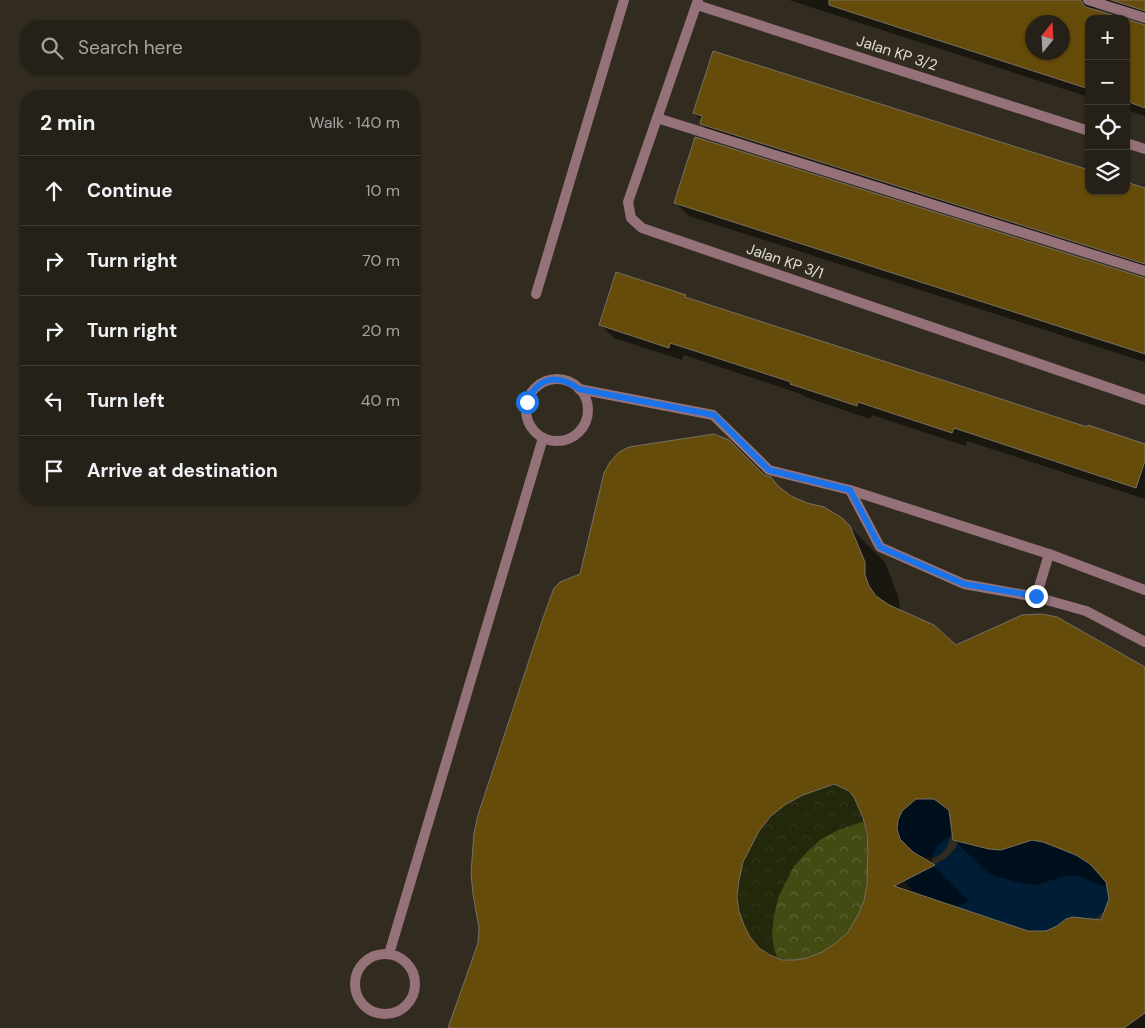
<!DOCTYPE html>
<html lang="en">
<head>
<meta charset="utf-8">
<style>
	:root { --surface:#262118; --page:#322e25; --text:#f1f3f6; --muted:#a4a3a2; --line:#423e37 }
	body { margin:0; font-family:"DM Sans",sans-serif; background:var(--page); color:var(--text) }
	.controls { position:absolute; right:15px; top:15px; display:grid; overflow:hidden; border-radius:10px; box-shadow:0 1px 4px #0004 }
	.controls button { width:45px; height:45px; display:grid; place-items:center; padding:0; border:0; border-bottom:1px solid var(--line); background:var(--surface); color:var(--text); font:25px sans-serif }
	.compass { position:absolute; left:1025px; top:15px; width:45px; height:45px; border-radius:50%; background:var(--surface); box-shadow:0 1px 4px #0004; rotate:18deg }
	.stop { position:absolute; width:15px; height:15px; margin:-11px; border:4px solid #1a73e8; border-radius:50%; background:#fff }
	.stop.end { background:#1a73e8; border-color:#fff; box-shadow:0 1px 5px #0008 }
	.list { margin:0; padding:0; list-style:none }
	h2 { display:flex; justify-content:space-between; align-items:center; height:65px; margin:0; padding:0 20px; font-size:21px }
	h2 small { font-size:16px; font-weight:400; color:var(--muted) }
	.list li { display:grid; grid-template-columns:32px 1fr auto; gap:15px; align-items:center; box-sizing:border-box; height:70px; padding:0 20px; border-top:1px solid var(--line) }
	.list b { display:block; font-size:19px; white-space:nowrap }
	.list em { font-size:16px; font-style:normal; color:var(--muted) }
	.icon { flex:none; width:28px; height:28px; fill:none; stroke:currentColor; stroke-width:2; stroke-linecap:round; stroke-linejoin:round }
	.map { position:relative; flex:none; width:1145px; height:1028px; overflow:hidden }
	.search { position:absolute; background:var(--surface); box-shadow:0 1px 4px #0004; left:20px; top:20px; width:400px; height:55px; display:flex; align-items:center; gap:12px; box-sizing:border-box; padding:0 18px; border-radius:20px; color:var(--muted); font-size:19px }
	.panel { position:absolute; background:var(--surface); box-shadow:0 1px 4px #0004; left:20px; top:90px; width:400px; height:415px; border-radius:20px }
	.map>svg:first-child { display:block }
	.park { fill:url(#park-crowns) }
	.water { fill:#001d36 }
	.shadow { fill:#0007; fill-rule:evenodd }
	.building { fill:#664c0b; stroke:#777062; fill-rule:evenodd }
	.lines { fill:none; stroke-linecap:round; stroke-linejoin:round }
	.lane { stroke:#957179; stroke-width:10 }
	.street { stroke:#957179; stroke-width:10 }
	.route { stroke:#1a73e8; stroke-width:6 }
	.labels { text-anchor:middle; dominant-baseline:central; stroke-width:4; stroke-linejoin:round; paint-order:stroke }
	.street-label { font-size:15px; fill:#e1ddd5; stroke:#322c20 }
</style>
</head>
<body>
<div class="map">
<svg width="1145" height="1028" viewBox="0 0 1145 1028">
	<defs>
		<pattern id="park-crowns" width="20" height="18" patternUnits="userSpaceOnUse" patternTransform="scale(1.25)"><rect width="20" height="18" fill="#434b13"/><path d="M2 6a3 3 0 1 1 6 0M12 15a3 3 0 1 1 6 0" fill="none" stroke="#5e6434"/></pattern>
	</defs>
	<rect width="100%" height="100%" fill="#322c20"/>
	<path class="park" d="M834 784C838 786 844 788 848 791 853 794 855 801 858 807 871 837 873 887 857 918 846 939 824 955 801 959 784 962 767 957 756 944 720 900 743 836 785 805 800 794 817 790 834 784Z"/>
	<g class="water">
		<path d="M919 799C924 799 931 798 935 800 967 813 949 891 903 842 888 826 903 806 919 799Z"/>
		<path d="M961 839 974 846 989 849 1001 850 1032 841 1043 842 1076 855 1090 864 1106 882 1109 899 1104 912 1094 919 1073 917 1046 931H1028L919 894 912 890 903 878C910 874 917 869 925 867 945 861 950 857 961 839Z"/>
	</g>
	<g class="shadow">
		<path d="M789 0H1145V19L1097 8 1089 19V97ZM1032 22H1062V52H1032Z"/>
		<path d="M1126 21 1145 25V116L1126 110Z"/>
		<path d="M694 113 1089 191 1145 190V272L714 137 701 124 702 121Z"/>
		<path d="M676 203 1145 278V362L689 216Z"/>
		<path d="M685 296 689 299 1088 429 1145 445V499L967 441 966 446 872 415 870 419 805 397 801 394 684 355 682 360 614 338 601 325Z"/>
		<path d="M764 476 791 497 842 519 885 562 899 599 900 611 956 646 1145 669V1028H449L480 943 481 928 581 575ZM865 821 868 834V884L865 901 858 918 849 932 837 944 823 953 808 959 795 961 778 960 774 948 772 933 774 916 778 898 794 866 807 852 821 839 838 830ZM952 834H953L954 840 990 875 1025 884 1037 885 1068 875 1080 877 1108 888 1110 899 1102 921 1046 932H1028L955 908 969 901 932 865 933 855 937 846Z"/>
	</g>
	<g class="building">
		<path d="M829 0H1081L1083 4 1086 7 1125 19H1089V89L829 5ZM1032 22H1062V52H1032Z"/>
		<path d="M1111 0H1145V11Z"/>
		<path d="M1126 19 1145 25V108L1126 101Z"/>
		<path d="M713 51 1089 170V191H1126V182L1145 188V264L700 124 702 116 693 113Z"/>
		<path d="M695 137 1145 278V354L674 203Z"/>
		<path d="M616 272 686 295 685 297 967 388 1087 427 1088 425 1145 444V461L1136 488 954 428 952 433 858 402 857 406 790 384 791 382 670 343 669 348 599 325Z"/>
		<path d="M714 434 729 440 764 475 771 477 778 486 791 496 807 503 824 507 842 518 850 526 865 562V575L869 586 876 596 889 605 934 625 956 645 1022 615 1042 614 1057 617 1071 625 1145 667V1013L1124 1028H448L478 943 479 928 473 894 471 873 474 833 478 815 542 621 554 588 560 582 580 574 604 473 610 462 619 452 629 447ZM834 784 849 791 854 797 863 818 867 834 868 850 867 884 864 901 857 917 848 932 836 943 822 952 807 958 795 960H782L770 955 759 948 750 937 744 925 739 911 737 897 739 880 743 862 759 831 771 816 786 804 803 795ZM916 799H934L949 810 953 840 989 849 1001 850 1032 840 1043 842 1076 855 1090 864 1106 882 1109 899 1101 920 1073 917 1066 919 1057 926 1046 931H1028L894 886 935 865 913 852 900 839 897 829 898 820 902 811Z"/>
	</g>
	<g class="lines">
		<g class="lane">
			<path d="M1088 0 1145 18"/>
			<path d="M657 118 1145 271"/>
			<path d="M536 294 624 0"/>
			<circle cx="557" cy="410" r="31"/>
			<path d="M579 389 713 415 769 470 850 490 1049 554 1145 590"/>
			<path d="M850 490 880 547 964 584 1036 597 1049 554"/>
			<path d="M1036 597 1086 611 1145 642"/>
			<path d="M389 954 543 438"/>
			<circle cx="385" cy="984" r="30"/>
		</g>
		<g class="street">
			<path d="M698 0 628 202 631 218 642 228 1145 400"/>
			<path d="M697 5 1089 131"/>
			<path d="M1126 143 1145 149"/>
		</g>
	</g>
	<g class="lines">
		<path class="route" d="M527 402C538 377 557 373 579 389L714 415 769 470 850 490 880 547 964 584 1036 596"/>
	</g>
	<g class="labels">
		<g class="street-label">
			<text transform="translate(897 53) rotate(18)">Jalan KP 3/2</text>
			<text transform="translate(785 261) rotate(19)">Jalan KP 3/1</text>
		</g>
	</g>
</svg>
<div class="controls">
<button>+</button>
<button>−</button>
<button><svg class="icon" aria-label="locate" viewBox="0 0 24 24"><circle cx="12" cy="12" r="6"/><path d="M12 2v4M12 18v4M2 12h4M18 12h4"/></svg></button>
<button><svg class="icon" aria-label="layers" viewBox="0 0 24 24"><path d="M12 4l9 5-9 5-9-5zM3 14l9 5 9-5"/></svg></button>
</div>
<svg class="compass" viewBox="-18 -18 36 36"><path d="M0-13l5 13h-10z" fill="#e53935"/><path d="M0 13l5-13h-10z" fill="#a4a3a2"/></svg>
<div class="stop" style="left:527px;top:402px"></div>
<div class="stop end" style="left:1036px;top:596px"></div>
<div class="search"><svg class="icon" aria-label="search" viewBox="0 0 24 24"><circle cx="10" cy="10" r="6"/><path d="M15 15l6 6"/></svg>Search here</div>
<section class="panel">
<h2>2 min<small>Walk · 140 m</small></h2>
<ul class="list">
<li><svg class="icon" aria-label="ahead" viewBox="0 0 24 24"><path d="M12 20V5M6 11l6-6 6 6"/></svg><div><b>Continue</b></div><em>10 m</em></li>
<li><svg class="icon" aria-label="right" viewBox="0 0 24 24"><path d="M7 20v-9h11M14 6l5 5-5 5"/></svg><div><b>Turn right</b></div><em>70 m</em></li>
<li><svg class="icon" aria-label="right" viewBox="0 0 24 24"><path d="M7 20v-9h11M14 6l5 5-5 5"/></svg><div><b>Turn right</b></div><em>20 m</em></li>
<li><svg class="icon" aria-label="left" viewBox="0 0 24 24"><path d="M17 20v-9H6M10 6l-5 5 5 5"/></svg><div><b>Turn left</b></div><em>40 m</em></li>
<li><svg class="icon" aria-label="arrive" viewBox="0 0 24 24"><path d="M6 21V4h12l-3 4 3 4H6"/></svg><div><b>Arrive at destination</b></div></li>
</ul>
</section>
</div>
</body>
</html>
